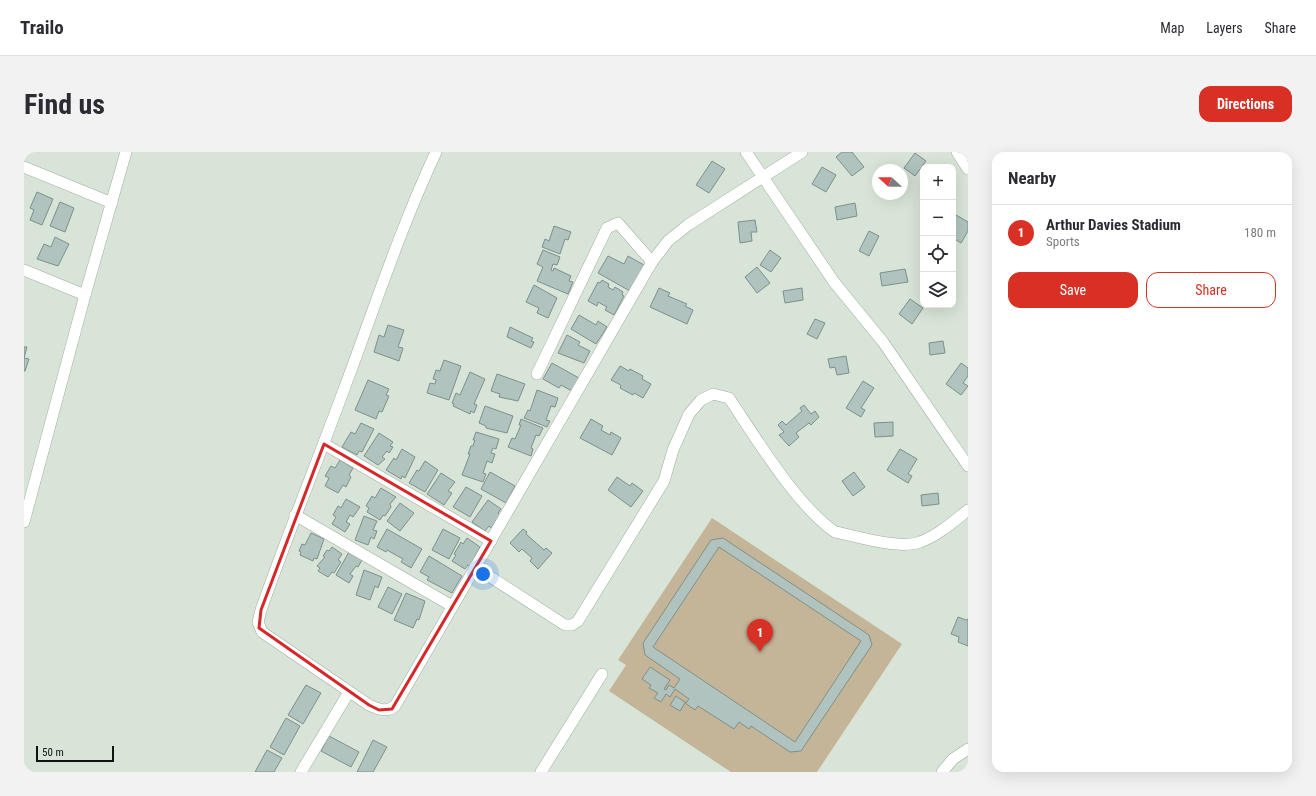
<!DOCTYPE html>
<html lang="en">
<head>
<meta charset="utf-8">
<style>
	:root { --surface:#fff; --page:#f2f2f3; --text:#2b2b33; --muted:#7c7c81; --line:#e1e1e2; --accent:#d93025 }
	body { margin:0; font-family:"Roboto Condensed",sans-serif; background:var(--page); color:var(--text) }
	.controls { position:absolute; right:12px; top:12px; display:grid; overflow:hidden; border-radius:8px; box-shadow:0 4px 16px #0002 }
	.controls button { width:36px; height:36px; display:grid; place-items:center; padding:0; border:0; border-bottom:1px solid var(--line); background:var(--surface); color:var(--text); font:20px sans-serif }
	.compass { position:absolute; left:848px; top:12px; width:36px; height:36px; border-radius:50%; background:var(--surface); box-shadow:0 4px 16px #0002; rotate:291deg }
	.scale { position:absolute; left:12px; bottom:10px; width:78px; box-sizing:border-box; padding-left:4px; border:2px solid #0f130f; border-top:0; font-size:11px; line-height:14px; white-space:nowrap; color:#0f130f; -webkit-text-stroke:3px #d7e4d7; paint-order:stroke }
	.you { position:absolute; left:459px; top:422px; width:14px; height:14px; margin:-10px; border:3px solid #fff; border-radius:50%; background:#1a73e8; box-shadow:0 0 0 6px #1a73e833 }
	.badge { display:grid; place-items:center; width:26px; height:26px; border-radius:50%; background:var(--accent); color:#fff; font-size:13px; font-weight:700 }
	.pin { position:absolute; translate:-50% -33px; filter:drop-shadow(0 1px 2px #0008) }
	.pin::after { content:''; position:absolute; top:21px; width:14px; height:12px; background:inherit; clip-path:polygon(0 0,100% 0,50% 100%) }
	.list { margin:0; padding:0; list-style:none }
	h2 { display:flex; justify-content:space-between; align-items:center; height:52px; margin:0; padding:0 16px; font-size:17px }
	h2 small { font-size:13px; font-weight:400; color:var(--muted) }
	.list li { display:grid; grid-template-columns:26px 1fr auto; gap:12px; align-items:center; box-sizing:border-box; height:56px; padding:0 16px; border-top:1px solid var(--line) }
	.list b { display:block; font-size:15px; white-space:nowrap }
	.list p { margin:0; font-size:13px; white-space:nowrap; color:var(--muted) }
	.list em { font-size:13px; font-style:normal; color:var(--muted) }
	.actions { display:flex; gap:8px; padding:12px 16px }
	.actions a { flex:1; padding:9px 0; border:1px solid var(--accent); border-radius:12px; text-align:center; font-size:14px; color:var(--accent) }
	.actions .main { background:var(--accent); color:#fff }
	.icon { flex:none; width:22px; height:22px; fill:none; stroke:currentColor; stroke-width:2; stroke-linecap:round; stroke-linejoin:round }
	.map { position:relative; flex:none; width:944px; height:620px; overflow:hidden; border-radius:12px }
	header { display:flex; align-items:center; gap:24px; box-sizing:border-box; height:56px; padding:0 20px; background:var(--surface); border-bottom:1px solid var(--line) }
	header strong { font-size:19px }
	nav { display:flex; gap:22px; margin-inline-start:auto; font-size:14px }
	.intro { display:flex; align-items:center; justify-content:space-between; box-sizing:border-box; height:96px; padding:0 24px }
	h1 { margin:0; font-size:28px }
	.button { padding:10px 18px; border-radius:12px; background:var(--accent); color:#fff; font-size:14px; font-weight:700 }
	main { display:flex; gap:24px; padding:0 24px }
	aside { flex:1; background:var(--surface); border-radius:12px; box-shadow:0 4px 16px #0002 }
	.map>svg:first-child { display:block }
	.green { fill:#c5b598 }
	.building { fill:#b0c3be; stroke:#7e908b; fill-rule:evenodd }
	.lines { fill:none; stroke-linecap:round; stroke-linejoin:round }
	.minor-casing { stroke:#a1ada1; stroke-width:12 }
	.minor { stroke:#fff; stroke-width:11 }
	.marked { fill:none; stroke:#d62828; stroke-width:3; stroke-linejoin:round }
</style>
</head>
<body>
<header>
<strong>Trailo</strong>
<nav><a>Map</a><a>Layers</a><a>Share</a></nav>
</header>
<div class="intro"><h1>Find us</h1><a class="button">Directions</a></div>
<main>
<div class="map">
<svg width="944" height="620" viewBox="0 0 944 620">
	<rect width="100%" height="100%" fill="#d7e4d7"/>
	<path class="green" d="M688 366 878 492 793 620H707L585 539 602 513 594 508Z"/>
	<g class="building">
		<path d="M818 0H828L840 15 828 24 812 5Z"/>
		<path d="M891 1 902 9 891 24 880 16Z"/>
		<path d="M688 9 701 17 685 41 672 33Z"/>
		<path d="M798 15 812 23 802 40 788 32Z"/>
		<path d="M13 40 29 47 18 73 6 68 10 58 6 56Z"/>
		<path d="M36 50 50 56 41 80 26 74Z"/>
		<path d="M831 51 833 64 813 68 811 55Z"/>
		<path d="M932 63 944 70V79L937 91 929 86V69Z"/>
		<path d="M731 68 733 80H727L728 89 716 91 714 70Z"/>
		<path d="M530 74 547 80 544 88 541 87 536 102 518 95 521 87 525 89Z"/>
		<path d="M845 79 855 84 845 104 835 99Z"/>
		<path d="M31 85 45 92 34 114 13 107 20 92 27 95Z"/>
		<path d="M519 98 536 105 533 113 529 112 527 118 529 119 530 116 547 124 545 129 549 130 544 142 513 129 519 115 513 112Z"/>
		<path d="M746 98 757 106 747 120 736 113Z"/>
		<path d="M584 104 600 112 604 104 620 113 606 139 574 121Z"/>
		<path d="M733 115 746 131 733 141 721 125Z"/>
		<path d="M881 117 884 130 858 134 856 121Z"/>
		<path d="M578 128 585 132 584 135 589 138 591 135 599 140 598 143 600 144 590 163 581 158 583 155 574 150 573 154 564 149 574 130 576 131Z"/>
		<path d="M510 133 533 146 524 166 513 161 515 156 502 150Z"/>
		<path d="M635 136 646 141 644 144 663 152 661 154 669 158 663 172 626 155Z"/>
		<path d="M778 136 779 148 761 151 759 139Z"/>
		<path d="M886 147 899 156 888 172 875 162Z"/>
		<path d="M555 163 572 173 574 169 583 175 572 192 547 177Z"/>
		<path d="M791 167 801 171 793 187 783 182Z"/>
		<path d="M364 173 380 178 374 195 379 196 375 209 350 200 355 183 360 185Z"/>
		<path d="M486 175 509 186 507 189 510 190 507 196 483 185Z"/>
		<path d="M543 183 556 190 554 193 566 199 560 211 534 201Z"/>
		<path d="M919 189 921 201 906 203 905 191Z"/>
		<path d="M0 195H3L0 206 5 207 1 219H0Z"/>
		<path d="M822 204 825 221 813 223 811 215 806 216 804 207Z"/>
		<path d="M420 208 437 214 425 248 403 241 406 231 411 232 412 228 409 227 412 218 416 219Z"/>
		<path d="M528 211 555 226 548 239 537 233 535 236 519 227Z"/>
		<path d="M937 211 944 216V224L939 231 944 234 937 243 922 232Z"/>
		<path d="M596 214 605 219 606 217 619 224 618 227 627 232 619 246 610 241 609 243 596 236 597 233 587 228Z"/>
		<path d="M446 220 461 227 450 252 453 253 450 261 447 259 446 262 429 254 430 252 428 251 432 241 436 243Z"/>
		<path d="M473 222 501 232 494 249 475 245 476 242 467 239Z"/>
		<path d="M344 228 365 237 362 243 365 244 358 260 355 259 352 267 331 258Z"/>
		<path d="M839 229 850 236 837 256 841 258 837 265 822 256Z"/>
		<path d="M513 238 534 246 531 255 527 254 522 268 526 269 523 275 500 266 504 258 506 259Z"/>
		<path d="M780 253 787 262 791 259 795 265 787 273 785 271 772 281 775 285 765 294 755 283 760 280 754 273 758 269 762 273 778 259 776 256Z"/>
		<path d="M461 254 489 264 483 281 462 276V274L455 271Z"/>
		<path d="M497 267 519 276 515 284 512 283 507 296 509 297 507 304 484 295 488 286 491 287 497 273H495Z"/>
		<path d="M567 267 579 274 577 278 586 283 587 280 597 286 588 303 556 286Z"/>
		<path d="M869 270V284L851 285 850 271Z"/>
		<path d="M337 271 350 277 338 300 335 299 333 303 318 295 327 280 331 282Z"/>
		<path d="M452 280 475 287 472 297 469 296 467 301 471 302 468 311 463 309 459 321 462 322 459 330 438 323 446 302H444L447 294H449L451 288H449Z"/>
		<path d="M355 281 369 290 366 294 369 295 365 301 363 299 358 305 361 307 354 313 340 304Z"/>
		<path d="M378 297 391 305 381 326 378 324 377 327 362 318 370 306 372 308Z"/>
		<path d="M876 297 893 307 884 322 888 324 884 331 863 318Z"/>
		<path d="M316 308 329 316 325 323 327 325 322 335 319 333 314 341 301 334 305 326 301 324 307 314 311 316Z"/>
		<path d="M401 309 414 318 401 340 385 331 393 318 395 319Z"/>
		<path d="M466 320 491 334 482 351 457 337Z"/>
		<path d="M830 320 841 335 829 344 818 329Z"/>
		<path d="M417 321 431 330 424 339 428 341 420 353 403 342Z"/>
		<path d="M593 325 606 334 608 331 619 339 607 355 584 338Z"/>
		<path d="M442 335 458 344 446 365 429 355Z"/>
		<path d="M357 336 372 345 366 352 367 355 361 364 359 363 356 368 343 360 345 356 342 354 348 344 351 346Z"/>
		<path d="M914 341 915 352 898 354 897 343Z"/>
		<path d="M322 347 336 355 329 365 326 363 322 370 326 372 321 380 308 372 312 365 309 363 314 354 317 356Z"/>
		<path d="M464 348 477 357 474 361 476 363 467 376 465 374 461 379 448 370Z"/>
		<path d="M376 351 390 361 376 379 363 369Z"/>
		<path d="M340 364 353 369 349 378 353 379 350 387 347 385 344 393 331 388Z"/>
		<path d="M363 377 398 397 387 416 377 410 379 407 363 398 362 400 353 395Z"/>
		<path d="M419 377 436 386 425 407 408 398Z"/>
		<path d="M499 377 503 380 502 382 520 398 522 396 528 401 514 417 506 409 508 406 498 397 495 400 486 391Z"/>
		<path d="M287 381 300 387 293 407 290 406 289 409 276 403 277 400 275 399 278 392 281 393Z"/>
		<path d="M443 386 456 395 446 414 444 413 441 417 428 409 432 403 430 402 437 390 439 392Z"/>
		<path d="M699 386 845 483 848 493 777 599 766 600 727 574 725 577 715 570 710 577 674 554 671 558 661 551 656 559 646 553 652 544 662 551 665 547 651 537 646 545 642 542 637 550 630 546 634 541 625 536 627 533 618 527 626 515 646 528 640 537 642 538 645 533 650 536 656 527 621 503 619 491 687 388ZM695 395 837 489 771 590 629 495Z"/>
		<path d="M308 395 318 402 314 408 317 410 310 421 308 420 304 425 294 419 296 416 293 414 301 405 299 404 303 398 305 399Z"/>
		<path d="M325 400 338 408 334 415 332 414 326 422 329 424 325 431 312 423Z"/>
		<path d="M405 404 438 424 428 441 403 428 405 425 396 420Z"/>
		<path d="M340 418 358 425 354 436 351 434 346 448 332 443Z"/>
		<path d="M364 435 378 442 368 462 354 455Z"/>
		<path d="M382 441 401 449 395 468 393 467 389 476 370 468Z"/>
		<path d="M934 465 942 468 944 467V494L934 490 935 485 927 482Z"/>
		<path d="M282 533 297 541 279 572 264 563Z"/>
		<path d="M262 566 276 574 260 603 246 595Z"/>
		<path d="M305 584 335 600 327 615 297 599Z"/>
		<path d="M349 588 363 595 349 620H333Z"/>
		<path d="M243 598 258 606 250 620H231Z"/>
	</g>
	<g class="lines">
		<defs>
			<g id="minor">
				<path d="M412 0C376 77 349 160 319 240 292 313 263 384 237 458L234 470 238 480 345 553C354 557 363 561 371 554L628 110 644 89 664 73 778 0"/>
				<path d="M722 0 810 130 859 190 944 314"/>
				<path d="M933 0 944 17"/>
				<path d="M0 15 88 51"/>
				<path d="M0 118 61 143"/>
				<path d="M513 222 583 76 594 71 628 110"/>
				<path d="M300 292 467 389"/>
				<path d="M271 363 428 454"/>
				<path d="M0 370 61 143 102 0"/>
				<path d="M451 415 541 473H548L554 469 640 329 649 298 665 262 677 248 689 242 705 246C732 286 772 353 811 380 833 384 875 398 896 390 913 384 929 370 944 358"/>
				<path d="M277 620 325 540"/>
				<path d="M517 620 578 522"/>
				<path d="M918 620 929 607 944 597"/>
			</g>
		</defs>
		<use href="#minor" class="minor-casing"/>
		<use href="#minor" class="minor"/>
	</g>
	<path class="marked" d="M300 292 467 389 368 557 355 558 345 553 235 476 237 458Z"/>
</svg>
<div class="controls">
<button>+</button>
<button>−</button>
<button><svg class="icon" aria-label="locate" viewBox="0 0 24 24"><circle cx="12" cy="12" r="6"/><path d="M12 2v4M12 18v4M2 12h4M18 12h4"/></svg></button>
<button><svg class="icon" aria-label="layers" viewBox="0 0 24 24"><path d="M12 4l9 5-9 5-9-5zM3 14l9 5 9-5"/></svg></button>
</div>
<svg class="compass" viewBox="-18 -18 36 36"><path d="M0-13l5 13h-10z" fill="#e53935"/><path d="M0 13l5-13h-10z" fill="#7c7c81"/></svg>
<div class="scale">50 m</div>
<div class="you"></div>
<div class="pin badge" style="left:736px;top:500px">1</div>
</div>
<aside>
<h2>Nearby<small></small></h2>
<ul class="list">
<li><span class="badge">1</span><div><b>Arthur Davies Stadium</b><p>Sports</p></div><em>180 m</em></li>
</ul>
<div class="actions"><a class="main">Save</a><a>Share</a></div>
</aside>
</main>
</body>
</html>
